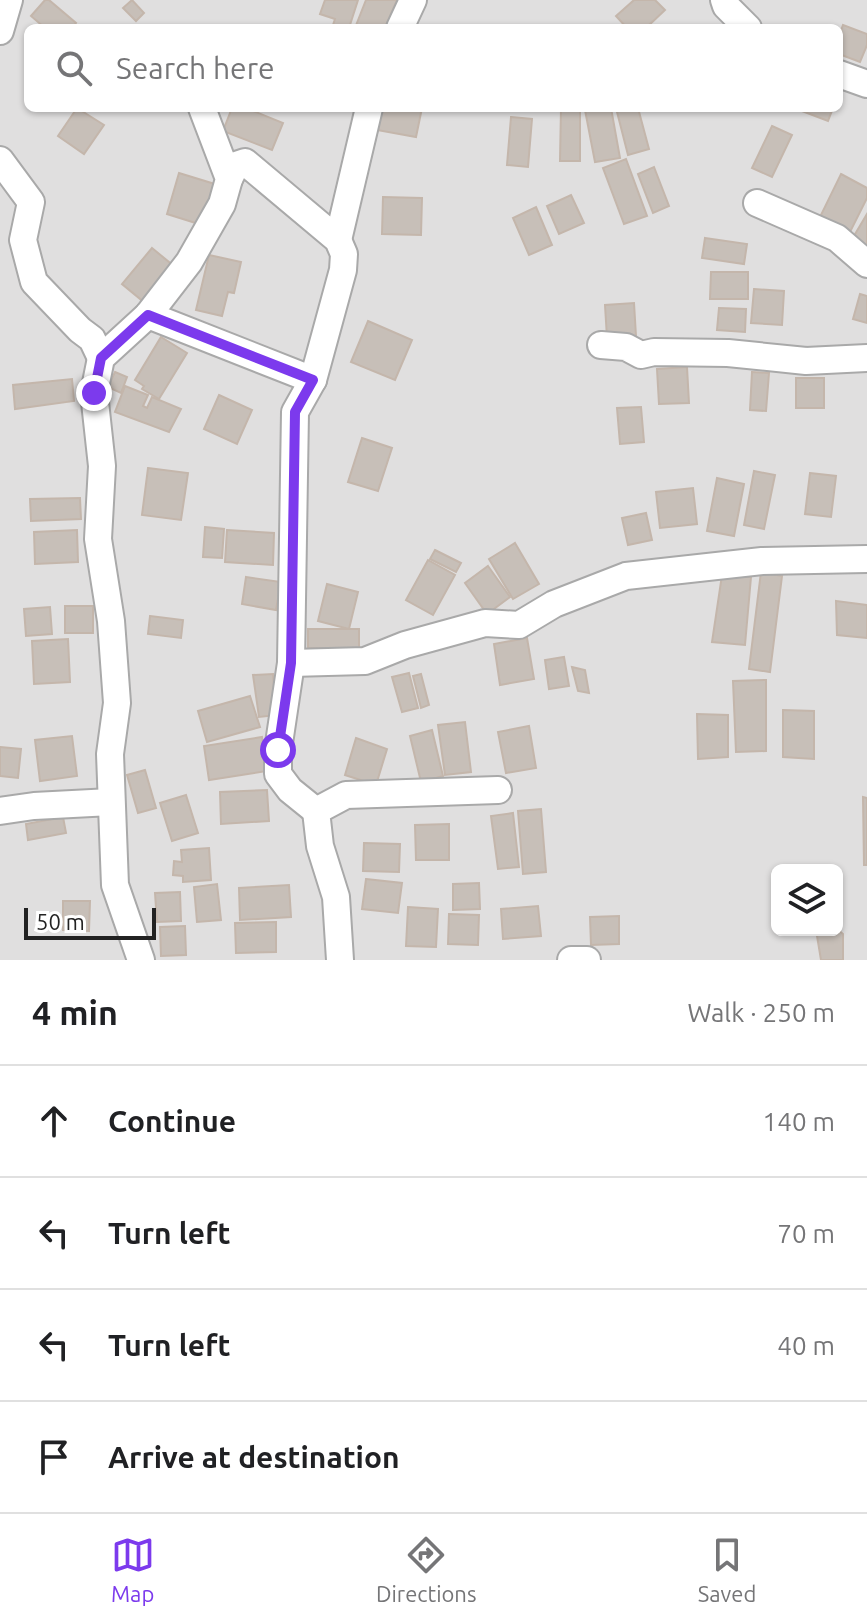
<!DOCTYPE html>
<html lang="en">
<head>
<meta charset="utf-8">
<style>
	:root { --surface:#fff; --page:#f6f6f6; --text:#202124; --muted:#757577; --line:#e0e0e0; --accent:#7c3aed }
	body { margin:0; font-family:Ubuntu,sans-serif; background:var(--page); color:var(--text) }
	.controls { position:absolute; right:24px; bottom:24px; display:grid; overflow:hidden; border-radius:12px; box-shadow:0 2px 6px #0004 }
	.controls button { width:72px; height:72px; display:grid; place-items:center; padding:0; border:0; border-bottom:2px solid var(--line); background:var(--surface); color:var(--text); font:40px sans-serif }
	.scale { position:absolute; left:24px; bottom:20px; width:132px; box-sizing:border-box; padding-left:8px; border:4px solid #222; border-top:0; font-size:22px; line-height:28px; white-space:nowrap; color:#222; -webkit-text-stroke:6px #fff; paint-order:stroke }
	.stop { position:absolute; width:24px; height:24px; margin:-18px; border:6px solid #7c3aed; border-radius:50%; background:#fff }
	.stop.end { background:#7c3aed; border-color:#fff; box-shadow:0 2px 8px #0008 }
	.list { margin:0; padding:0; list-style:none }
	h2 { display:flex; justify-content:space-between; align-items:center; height:104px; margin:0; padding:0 32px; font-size:34px }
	h2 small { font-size:26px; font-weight:400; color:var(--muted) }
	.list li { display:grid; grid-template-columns:52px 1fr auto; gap:24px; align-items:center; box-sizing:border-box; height:112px; padding:0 32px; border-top:2px solid var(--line) }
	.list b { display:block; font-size:30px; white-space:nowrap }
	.list em { font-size:26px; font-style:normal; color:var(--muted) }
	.icon { flex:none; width:44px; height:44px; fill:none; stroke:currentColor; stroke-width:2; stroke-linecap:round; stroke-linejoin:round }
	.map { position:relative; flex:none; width:867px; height:960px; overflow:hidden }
	.search { position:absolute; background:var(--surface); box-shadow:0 2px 6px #0004; left:24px; right:24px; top:24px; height:88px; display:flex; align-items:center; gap:20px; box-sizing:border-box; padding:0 28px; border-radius:12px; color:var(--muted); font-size:30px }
	.sheet { height:552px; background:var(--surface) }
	nav { display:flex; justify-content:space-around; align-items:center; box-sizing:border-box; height:112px; border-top:2px solid var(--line); background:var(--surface); font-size:22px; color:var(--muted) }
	nav a { display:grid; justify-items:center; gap:4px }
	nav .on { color:var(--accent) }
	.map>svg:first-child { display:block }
	.residential { fill:#e0dfdf; fill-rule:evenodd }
	.building { fill:#c7bfb8; stroke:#c4b6ab; stroke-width:2 }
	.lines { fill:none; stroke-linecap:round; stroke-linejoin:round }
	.minor-casing { stroke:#a9a9a9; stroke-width:30 }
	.minor { stroke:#fff; stroke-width:26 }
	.route { stroke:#7c3aed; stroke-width:10 }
</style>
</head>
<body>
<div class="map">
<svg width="867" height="960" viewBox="0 0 867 960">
	<rect width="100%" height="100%" fill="#f2efe9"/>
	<path class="residential" d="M0 0H867V960H0ZM28 28H839V108H28ZM777 870H837V930H777Z"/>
	<g class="building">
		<path d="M45 0H49L76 23 72 28H45L31 16Z"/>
		<path d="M132 0 144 13 136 21 123 8Z"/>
		<path d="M325 0H358L349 28H332L335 19 320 14Z"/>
		<path d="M366 0H397L385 28H355Z"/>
		<path d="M634 0H655L665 10 646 28H627L616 16Z"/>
		<path d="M843 25 867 34V45L860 62 839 54V36Z"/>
		<path d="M77 108 104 125 84 154 58 136Z"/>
		<path d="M232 108H246L283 123 272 150 223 131Z"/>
		<path d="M381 108H422L416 137 377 130Z"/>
		<path d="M561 108H580V161H560Z"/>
		<path d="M596 108H611L620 158 595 162 585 110Z"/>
		<path d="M616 108H638L649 149 628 155Z"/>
		<path d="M794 108H833L828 121Z"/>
		<path d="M511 117 532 119 528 167 507 165Z"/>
		<path d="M772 126 792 135 772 177 752 168Z"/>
		<path d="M626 159 647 216 624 224 603 168Z"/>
		<path d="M654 167 669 206 653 213 638 174Z"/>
		<path d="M179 173 218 185 205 226 167 214Z"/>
		<path d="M841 174 867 188V198L850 232 820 217Z"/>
		<path d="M571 195 584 223 559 234 547 206Z"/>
		<path d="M383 197 422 198 421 235 382 234Z"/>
		<path d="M536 207 552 245 529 255 513 218Z"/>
		<path d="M867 214V250L851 241Z"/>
		<path d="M705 238 747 244 744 264 702 258Z"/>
		<path d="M152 248 175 267 145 303 122 284Z"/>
		<path d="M209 255 241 262 234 293 228 292 222 316 196 310Z"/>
		<path d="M711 272H748V299H710Z"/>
		<path d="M754 289 784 291 782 325 751 323Z"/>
		<path d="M860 294 867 296V323L853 319Z"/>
		<path d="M634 303 636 336 607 338 605 305Z"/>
		<path d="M719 308 746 309 745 332 717 330Z"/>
		<path d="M368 321 412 340 395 380 351 362Z"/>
		<path d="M161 337 187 353 159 399 142 389 144 386 135 380Z"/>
		<path d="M687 367 689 403 659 404 657 369Z"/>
		<path d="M115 372 127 377 121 393 108 387Z"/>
		<path d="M752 372 769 373 766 411 750 410Z"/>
		<rect x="796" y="378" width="28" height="30"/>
		<path d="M72 379 74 401 15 409 13 385Z"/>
		<path d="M125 386 148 395 143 406 147 408 152 397 181 409 169 432 115 412Z"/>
		<path d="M219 395 252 410 237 444 204 429Z"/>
		<path d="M641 407 644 442 620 444 617 408Z"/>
		<path d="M362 438 392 448 378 491 348 482Z"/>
		<path d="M148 468 188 473 181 520 142 515Z"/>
		<path d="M754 471 775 475 764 529 744 525Z"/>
		<path d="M810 473 836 476 831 517 805 514Z"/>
		<path d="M717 478 744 484 734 536 707 531Z"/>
		<path d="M693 488 697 524 660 528 656 492Z"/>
		<path d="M80 498 81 519 31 521 30 499Z"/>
		<path d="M646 513 652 540 628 545 622 518Z"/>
		<path d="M205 527 224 529 222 558 203 557Z"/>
		<path d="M77 530 78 562 35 564 34 532Z"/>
		<path d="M227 530 274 533 273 565 225 562Z"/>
		<path d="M515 543 539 584 513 599 489 559Z"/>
		<path d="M435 550 461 563 456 572 430 559Z"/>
		<path d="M428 560 455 575 433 615 406 600Z"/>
		<path d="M488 566 510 597 487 614 465 583Z"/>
		<path d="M761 572 782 576 770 672 749 669Z"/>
		<path d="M722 575 751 577 745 645 712 642Z"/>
		<path d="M246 577 281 582 276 610 242 604Z"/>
		<path d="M327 584 358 592 349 629 318 621Z"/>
		<path d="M836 601 867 605V638L837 635Z"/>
		<rect x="65" y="606" width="28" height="27"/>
		<path d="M50 607 52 634 26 636 24 609Z"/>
		<path d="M150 616 183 620 181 638 148 634Z"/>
		<rect x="308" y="629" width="51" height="19"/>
		<path d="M527 638 534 679 500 685 494 644Z"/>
		<path d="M68 639 70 682 34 684 32 641Z"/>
		<path d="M564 657 569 686 549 689 545 660Z"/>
		<path d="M572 667 585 670 589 693 578 691Z"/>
		<path d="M409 673 418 708 402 712 392 677Z"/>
		<path d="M273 674 276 715 259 717 253 675Z"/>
		<path d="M421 674 429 705 421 708 413 676Z"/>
		<path d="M766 680V751L736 752 733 681Z"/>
		<path d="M250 696 260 727 207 742 198 711Z"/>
		<path d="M783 710 814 711V759L783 757Z"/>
		<path d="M697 714 728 715V757L698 759Z"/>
		<path d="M465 722 471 772 445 775 438 725Z"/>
		<path d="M529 726 536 768 506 773 498 732Z"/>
		<path d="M432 730 443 776 421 782 410 736Z"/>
		<path d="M72 736 77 776 40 781 35 740Z"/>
		<path d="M262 737 267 771 209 780 204 746Z"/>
		<path d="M356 738 387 749 376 785 345 775Z"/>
		<path d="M0 747 21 749 18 778 0 776Z"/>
		<path d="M145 770 156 808 138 813 127 775Z"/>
		<path d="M267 790 269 821 221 824 220 792Z"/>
		<path d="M186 795 198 833 172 841 160 803Z"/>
		<path d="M863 797 867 798V865H864Z"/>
		<path d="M541 809 546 872 523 874 518 811Z"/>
		<path d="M513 813 519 867 498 869 491 816Z"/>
		<path d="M63 817 66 833 28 840 26 824Z"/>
		<path d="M449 824V860H416L415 825Z"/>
		<path d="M364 843 400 844 399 872 363 871Z"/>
		<path d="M209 848 211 880 183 882V876L173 875 174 861 182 862 181 850Z"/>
		<path d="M366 879 402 883 398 913 362 909Z"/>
		<path d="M479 883 480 909 453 910V884Z"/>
		<path d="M217 884 221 920 197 922 194 887Z"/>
		<path d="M289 885 291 917 240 920 239 888Z"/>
		<path d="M180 892 181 921 157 922 155 893Z"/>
		<path d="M63 901H90L89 931 63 930Z"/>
		<path d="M538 906 541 936 503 939 501 909Z"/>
		<path d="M408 907 438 909 436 947 406 946Z"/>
		<path d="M449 914 479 915 478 945 448 944Z"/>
		<path d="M619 916V944L591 945 590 917Z"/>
		<path d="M276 922V952L236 953 235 923Z"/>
		<path d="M185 926 186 955 161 956 160 927Z"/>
		<path d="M837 929 843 934V960H821L816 930Z"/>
	</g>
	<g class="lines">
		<defs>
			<g id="minor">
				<path d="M724 0 726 6 748 28"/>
				<path d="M400 28 413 0"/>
				<path d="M0 31 9 0"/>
				<path d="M839 74 867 84"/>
				<path d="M0 160 31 202 23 240 34 282 80 330 92 339 101 358"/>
				<path d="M229 179 236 165 245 162 338 240 344 254 343 270 313 380 295 412 291 663 278 750V774L290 790 316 811"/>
				<path d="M757 203 837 238 867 264"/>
				<path d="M338 240 369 108"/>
				<path d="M148 315 313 380"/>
				<path d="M601 345 626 347 641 355 654 352 728 353 806 361 867 358"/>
				<path d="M291 663 365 661 405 645 485 623 519 625 554 604 626 576 762 561 867 559"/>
				<path d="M0 811 34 806 111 802"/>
				<path d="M141 960 115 885 110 754 117 703 111 621 98 539 102 466 94 393 101 358 148 315 189 262 222 204 229 179 202 108"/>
				<path d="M340 960 336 897 320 846 316 811 346 795 498 790"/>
				<path d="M571 960H587"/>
			</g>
		</defs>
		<use href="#minor" class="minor-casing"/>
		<use href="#minor" class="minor"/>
	</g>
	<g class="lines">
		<path class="route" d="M94 393 101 358 148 315 313 380 295 412 291 663 278 750"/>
	</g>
</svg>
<div class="controls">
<button><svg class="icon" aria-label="layers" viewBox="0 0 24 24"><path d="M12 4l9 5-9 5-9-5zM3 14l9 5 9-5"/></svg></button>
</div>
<div class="scale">50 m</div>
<div class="stop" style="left:278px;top:750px"></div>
<div class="stop end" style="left:94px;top:393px"></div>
<div class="search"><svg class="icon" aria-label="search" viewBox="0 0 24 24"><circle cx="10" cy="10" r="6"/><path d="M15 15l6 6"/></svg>Search here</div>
</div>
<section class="sheet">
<h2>4 min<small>Walk · 250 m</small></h2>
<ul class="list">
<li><svg class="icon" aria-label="ahead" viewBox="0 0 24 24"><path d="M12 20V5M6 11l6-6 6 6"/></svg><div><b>Continue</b></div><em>140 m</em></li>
<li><svg class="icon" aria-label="left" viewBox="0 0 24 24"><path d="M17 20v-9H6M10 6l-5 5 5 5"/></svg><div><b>Turn left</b></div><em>70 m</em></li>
<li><svg class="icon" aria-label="left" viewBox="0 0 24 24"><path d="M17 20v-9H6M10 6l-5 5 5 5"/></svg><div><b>Turn left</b></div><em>40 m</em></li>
<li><svg class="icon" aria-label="arrive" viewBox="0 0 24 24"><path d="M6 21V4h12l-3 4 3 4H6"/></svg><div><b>Arrive at destination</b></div></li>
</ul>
</section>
<nav>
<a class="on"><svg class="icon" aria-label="map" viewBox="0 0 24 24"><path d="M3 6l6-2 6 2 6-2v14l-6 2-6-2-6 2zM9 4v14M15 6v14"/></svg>Map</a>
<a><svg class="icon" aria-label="directions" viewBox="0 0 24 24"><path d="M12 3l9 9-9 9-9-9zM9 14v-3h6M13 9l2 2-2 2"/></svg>Directions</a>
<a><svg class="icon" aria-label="saved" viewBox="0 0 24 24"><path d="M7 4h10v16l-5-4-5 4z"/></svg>Saved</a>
</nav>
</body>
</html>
